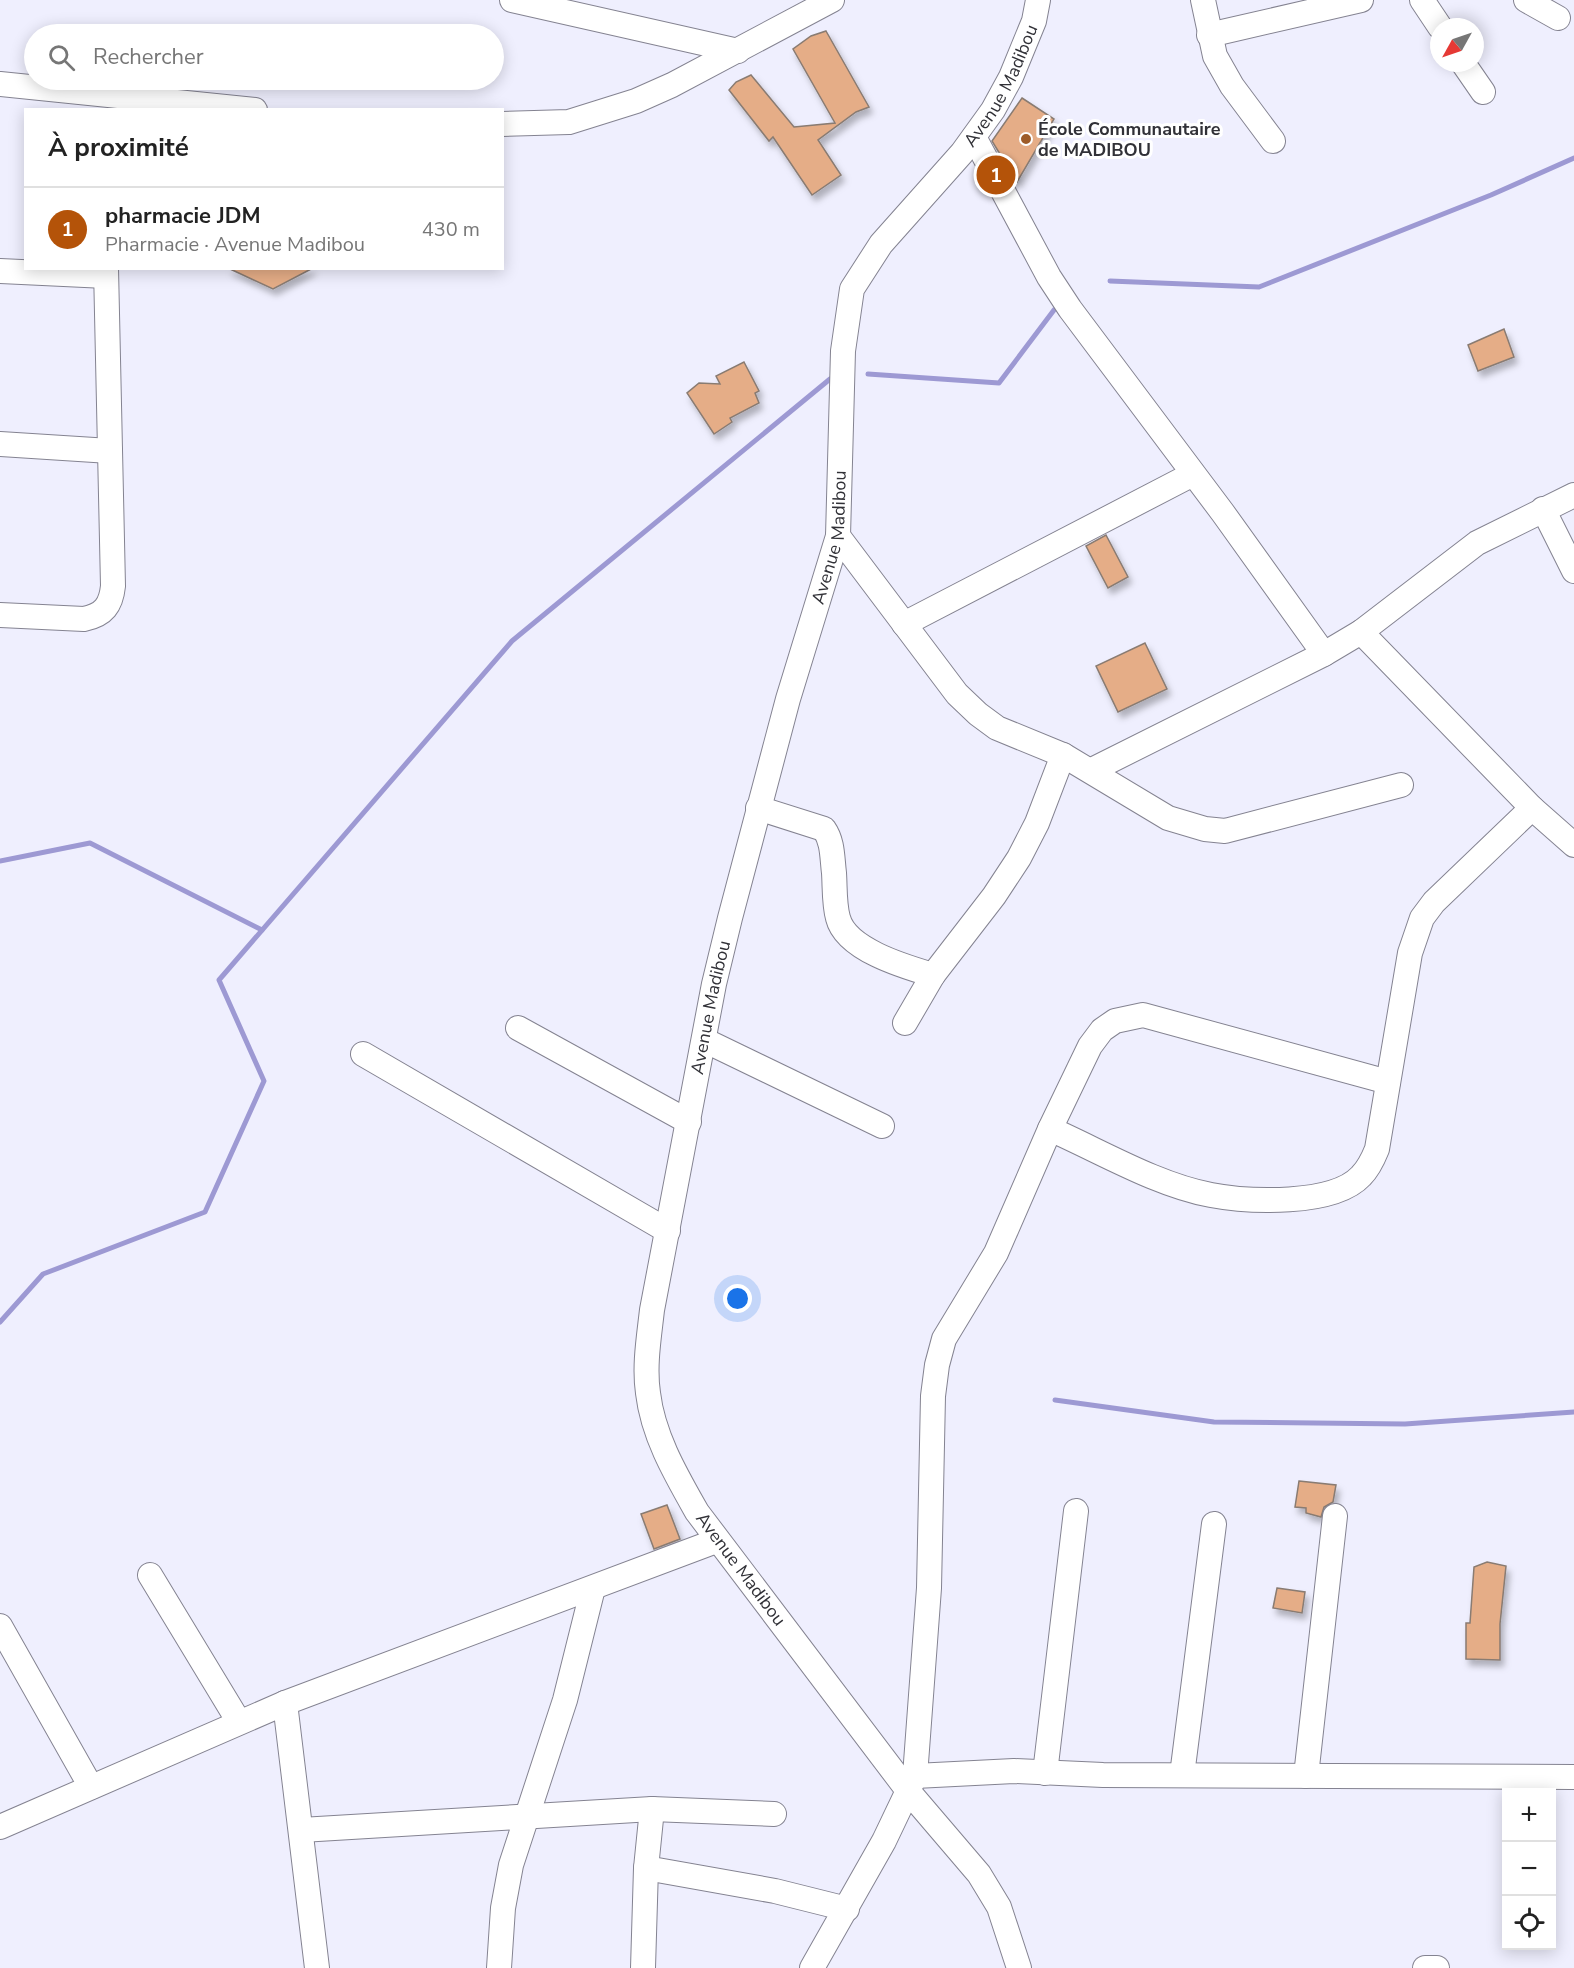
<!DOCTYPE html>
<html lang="fr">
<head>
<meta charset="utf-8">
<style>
	:root { --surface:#fff; --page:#f2f2f2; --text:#222; --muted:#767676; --line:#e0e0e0; --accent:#b45309 }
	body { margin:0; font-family:"Nunito Sans",sans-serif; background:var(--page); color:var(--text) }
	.controls { position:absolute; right:18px; bottom:18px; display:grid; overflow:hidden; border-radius:0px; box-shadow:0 3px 15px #0003 }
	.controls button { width:54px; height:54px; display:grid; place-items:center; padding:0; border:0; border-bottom:2px solid var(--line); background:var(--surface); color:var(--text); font:30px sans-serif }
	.compass { position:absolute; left:1430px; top:18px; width:54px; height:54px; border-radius:50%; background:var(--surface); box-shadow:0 3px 15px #0003; rotate:230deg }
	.you { position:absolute; left:738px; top:1299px; width:21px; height:21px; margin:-15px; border:4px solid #fff; border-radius:50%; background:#1a73e8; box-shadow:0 0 0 9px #1a73e833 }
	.badge { display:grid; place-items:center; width:39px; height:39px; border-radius:50%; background:var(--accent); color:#fff; font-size:20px; font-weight:700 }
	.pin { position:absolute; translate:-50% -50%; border:3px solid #fff; box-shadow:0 2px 6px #0006 }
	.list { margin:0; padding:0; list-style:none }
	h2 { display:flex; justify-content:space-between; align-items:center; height:78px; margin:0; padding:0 24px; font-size:26px }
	h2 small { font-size:20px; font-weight:400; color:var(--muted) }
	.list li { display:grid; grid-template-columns:39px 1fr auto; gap:18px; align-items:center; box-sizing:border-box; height:84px; padding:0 24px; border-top:2px solid var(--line) }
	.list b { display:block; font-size:22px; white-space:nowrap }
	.list p { margin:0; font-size:20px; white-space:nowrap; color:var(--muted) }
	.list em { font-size:20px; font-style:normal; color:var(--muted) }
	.icon { flex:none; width:33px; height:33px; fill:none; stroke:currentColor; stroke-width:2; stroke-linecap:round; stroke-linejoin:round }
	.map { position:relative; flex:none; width:1574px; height:1968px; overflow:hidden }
	.search { position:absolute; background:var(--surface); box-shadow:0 3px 15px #0003; left:24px; top:24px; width:480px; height:66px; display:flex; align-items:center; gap:15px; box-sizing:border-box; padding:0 21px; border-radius:33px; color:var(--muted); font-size:22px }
	.panel { position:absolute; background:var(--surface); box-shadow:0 3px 15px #0003; left:24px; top:108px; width:480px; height:162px; border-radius:0px }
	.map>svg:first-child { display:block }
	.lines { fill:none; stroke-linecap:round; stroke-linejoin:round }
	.stream { stroke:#9d99d3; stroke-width:5 }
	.building { fill:#e5ad87; stroke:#897b72; stroke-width:1.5; filter:url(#shadow) }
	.minor-casing { stroke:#848391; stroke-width:26 }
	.minor { stroke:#fff; stroke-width:24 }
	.poi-dot { fill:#9e5c29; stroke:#fff; stroke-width:2 }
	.labels { text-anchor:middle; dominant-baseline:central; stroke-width:6; stroke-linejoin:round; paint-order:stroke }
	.street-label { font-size:18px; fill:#313137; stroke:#fff }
	.poi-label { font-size:18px; font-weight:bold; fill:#313137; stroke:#fff; text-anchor:start }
</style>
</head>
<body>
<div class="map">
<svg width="1574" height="1968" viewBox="0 0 1574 1968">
	<defs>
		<filter id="shadow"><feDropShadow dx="3.5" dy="6" stdDeviation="3" flood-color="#0004"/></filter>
	</defs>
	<rect width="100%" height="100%" fill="#efeffe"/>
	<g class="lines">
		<g class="stream">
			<path d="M1110 281 1259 287 1491 195 1574 158"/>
			<path d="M868 374 999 383 1054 310"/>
			<path d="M0 861 90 843 262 930"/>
			<path d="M0 1322 43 1274 205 1212 264 1081 219 980 512 641 830 379"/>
			<path d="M1055 1400 1214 1422 1405 1424 1574 1412"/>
		</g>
	</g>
	<g class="building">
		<path d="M826 31 869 107 856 112 818 140 841 175 812 195 773 137 769 141 729 90 736 82 751 75 794 127 835 123 793 49 811 36Z"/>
		<path d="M1022 98 1054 119 1017 182 992 141Z"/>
		<path d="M228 268H313L273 289Z"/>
		<path d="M1504 329 1514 357 1478 371 1468 345Z"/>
		<path d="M744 362 759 391 755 393 759 403 730 418 732 422 714 434 687 393 699 383 720 384 716 376Z"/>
		<path d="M1106 535 1128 577 1108 588 1086 546Z"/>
		<path d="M1145 643 1167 689 1118 712 1096 666Z"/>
		<path d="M1299 1481 1336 1485 1333 1502 1324 1507 1321 1517 1306 1513V1508L1295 1507Z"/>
		<path d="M667 1505 680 1539 654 1549 641 1514Z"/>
		<path d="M1487 1562 1506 1566 1500 1624V1660L1466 1659V1623H1470L1474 1567Z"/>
		<path d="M1277 1588 1305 1592 1302 1613 1273 1608Z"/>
	</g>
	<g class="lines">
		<defs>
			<g id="minor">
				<path d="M512 0 738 51"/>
				<path d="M1203 0 1215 56 1232 86 1273 141"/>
				<path d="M1422 0 1440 27"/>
				<path d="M1526 0 1558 18"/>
				<path d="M1209 35 1361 0"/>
				<path d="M1463 63 1483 92"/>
				<path d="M0 84 255 110"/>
				<path d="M502 124 569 122 636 101 672 85 832 0"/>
				<path d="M974 137 1049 277 1070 309 1223 513 1324 654"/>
				<path d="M0 271 106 276"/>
				<path d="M0 444 110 451"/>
				<path d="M1543 509 1574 571"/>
				<path d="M838 536 957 694 978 714 997 728 1063 755 1168 818 1205 829 1225 831 1401 785"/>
				<path d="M0 615 84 619C104 615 111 605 113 586L106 268"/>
				<path d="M904 624 1193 474"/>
				<path d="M1361 632 1532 808 1574 845"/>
				<path d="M1092 770 1324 654 1361 632 1477 543 1574 495"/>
				<path d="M758 808 824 829C833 842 832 857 834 873 835 887 834 904 838 918 846 950 906 967 933 975"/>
				<path d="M905 1023 933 975 994 896 1019 858 1037 823 1063 755"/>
				<path d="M518 1028 689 1122"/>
				<path d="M704 1040 882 1126"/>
				<path d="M363 1054 668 1231"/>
				<path d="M1050 1129C1100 1151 1157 1185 1211 1195 1248 1202 1333 1206 1361 1176 1369 1168 1373 1159 1377 1149L1410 953 1422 918 1434 902 1532 808"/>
				<path d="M150 1575 239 1722"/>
				<path d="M0 1626 91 1787"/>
				<path d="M285 1703 317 1968"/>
				<path d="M1045 1773 1076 1511"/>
				<path d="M1182 1775 1214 1524"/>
				<path d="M915 1776 1014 1771 1103 1775 1574 1777"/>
				<path d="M1306 1776 1335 1516"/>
				<path d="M0 1827 285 1703 716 1541"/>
				<path d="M301 1830 652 1809 774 1814"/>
				<path d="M646 1868 775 1891 847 1909"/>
				<path d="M499 1968 503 1908 511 1865 565 1700 593 1588"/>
				<path d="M643 1968 646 1868 652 1809"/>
				<path d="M812 1968 884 1841 915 1776 929 1588 933 1396 937 1365 944 1339 996 1253 1050 1129 1090 1046 1102 1030 1115 1021 1143 1015 1388 1082"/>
				<path id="s1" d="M1019 1968 999 1907 979 1874 909 1792 697 1512C676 1475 653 1436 648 1393 644 1366 649 1337 652 1310L714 984 730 918 788 699 838 536 843 351 852 289 881 244 962 153 993 110 1011 77 1034 21 1038 0"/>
				<path d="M1425 1968H1437"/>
			</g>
		</defs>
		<use href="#minor" class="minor-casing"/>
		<use href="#minor" class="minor"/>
	</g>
	<circle class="poi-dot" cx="1026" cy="139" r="6"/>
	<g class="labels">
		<g class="street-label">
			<text stroke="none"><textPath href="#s1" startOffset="2073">Avenue Madibou</textPath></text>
			<text stroke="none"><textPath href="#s1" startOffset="1569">Avenue Madibou</textPath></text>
			<text stroke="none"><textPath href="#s1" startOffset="1083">Avenue Madibou</textPath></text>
			<text transform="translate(741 1569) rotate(53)">Avenue Madibou</text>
		</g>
		<g class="poi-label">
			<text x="1038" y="129">École Communautaire<tspan x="1038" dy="21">de MADIBOU</tspan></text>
		</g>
	</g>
</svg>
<div class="controls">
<button>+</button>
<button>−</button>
<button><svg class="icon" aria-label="locate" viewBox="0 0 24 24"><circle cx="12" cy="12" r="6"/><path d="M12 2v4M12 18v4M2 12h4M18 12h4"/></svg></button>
</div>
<svg class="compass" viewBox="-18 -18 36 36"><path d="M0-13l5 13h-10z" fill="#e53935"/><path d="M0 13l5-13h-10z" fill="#767676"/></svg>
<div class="you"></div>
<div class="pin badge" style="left:996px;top:175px">1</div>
<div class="search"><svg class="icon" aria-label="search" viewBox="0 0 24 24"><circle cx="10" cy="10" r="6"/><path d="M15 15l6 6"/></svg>Rechercher</div>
<section class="panel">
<h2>À proximité<small></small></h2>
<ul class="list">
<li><span class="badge">1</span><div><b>pharmacie JDM</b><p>Pharmacie · Avenue Madibou</p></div><em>430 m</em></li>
</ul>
</section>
</div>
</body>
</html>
